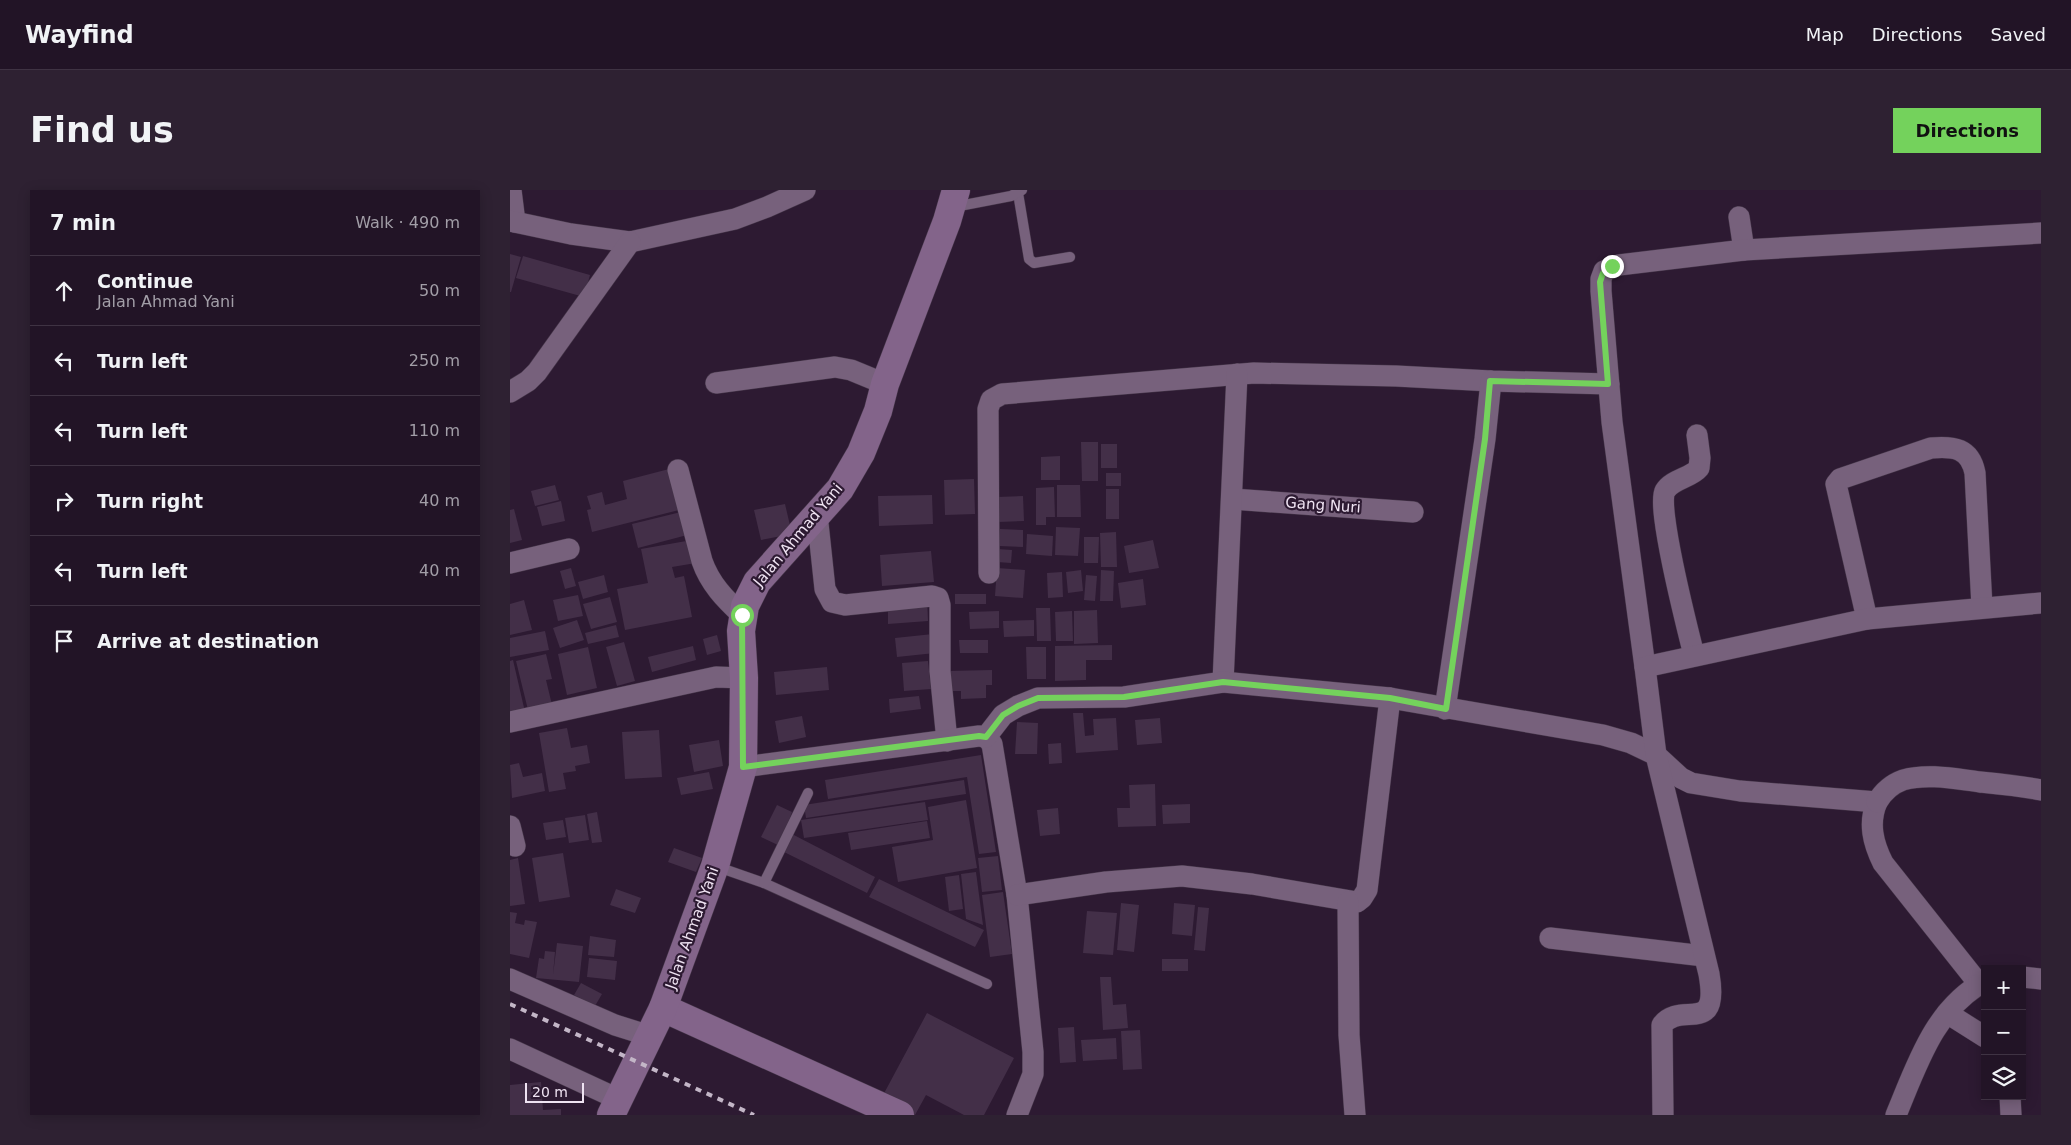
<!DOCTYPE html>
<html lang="en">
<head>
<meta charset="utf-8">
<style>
	:root { --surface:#221426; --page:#2e2132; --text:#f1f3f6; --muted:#a29ea7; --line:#3f3343; --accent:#74d25c }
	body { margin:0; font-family:"DejaVu Sans",sans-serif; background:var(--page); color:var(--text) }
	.controls { position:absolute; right:15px; bottom:15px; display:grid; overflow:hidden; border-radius:0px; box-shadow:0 2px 12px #0003 }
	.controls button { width:45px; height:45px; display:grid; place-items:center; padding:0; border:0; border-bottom:1px solid var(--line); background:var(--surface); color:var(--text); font:25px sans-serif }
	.scale { position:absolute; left:15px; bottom:12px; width:59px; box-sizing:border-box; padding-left:5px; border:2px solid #efe3f2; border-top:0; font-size:14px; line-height:18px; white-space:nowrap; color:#efe3f2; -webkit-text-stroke:4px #2d1a32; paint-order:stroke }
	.stop { position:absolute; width:15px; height:15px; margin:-11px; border:4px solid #74d25c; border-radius:50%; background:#fff }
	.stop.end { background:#74d25c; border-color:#fff; box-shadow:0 1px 5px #0008 }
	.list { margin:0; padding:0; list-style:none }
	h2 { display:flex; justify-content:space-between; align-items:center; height:65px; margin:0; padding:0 20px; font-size:21px }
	h2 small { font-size:16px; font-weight:400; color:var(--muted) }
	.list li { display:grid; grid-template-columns:32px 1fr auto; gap:15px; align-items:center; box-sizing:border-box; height:70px; padding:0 20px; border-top:1px solid var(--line) }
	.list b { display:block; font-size:19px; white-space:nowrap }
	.list p { margin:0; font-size:16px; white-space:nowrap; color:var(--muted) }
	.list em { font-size:16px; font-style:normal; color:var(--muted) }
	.icon { flex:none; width:28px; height:28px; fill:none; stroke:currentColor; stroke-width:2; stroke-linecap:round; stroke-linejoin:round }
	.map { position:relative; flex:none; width:1531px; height:925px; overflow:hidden; border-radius:0px }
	header { display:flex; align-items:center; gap:30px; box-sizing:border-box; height:70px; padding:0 25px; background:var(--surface); border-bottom:1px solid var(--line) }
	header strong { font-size:24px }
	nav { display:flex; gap:28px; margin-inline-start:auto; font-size:18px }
	.intro { display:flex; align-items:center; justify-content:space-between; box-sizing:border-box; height:120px; padding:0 30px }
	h1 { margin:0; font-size:35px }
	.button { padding:12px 22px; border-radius:0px; background:var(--accent); color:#111; font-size:18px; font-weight:700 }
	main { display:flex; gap:30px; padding:0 30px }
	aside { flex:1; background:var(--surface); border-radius:0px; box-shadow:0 2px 12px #0003 }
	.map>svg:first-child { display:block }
	.building { fill:#432f48 }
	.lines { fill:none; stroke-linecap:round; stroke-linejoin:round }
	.lane-casing { stroke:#453649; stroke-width:11 }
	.street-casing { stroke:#453649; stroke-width:22 }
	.secondary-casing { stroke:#453649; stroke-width:29 }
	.lane { stroke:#77617c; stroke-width:10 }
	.street { stroke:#77617c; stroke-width:21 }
	.secondary { stroke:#83648a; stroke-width:28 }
	.rail { stroke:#c3b6c7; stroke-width:4; stroke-dasharray:6 6; stroke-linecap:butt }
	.route { stroke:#74d25c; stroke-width:6 }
	.labels { text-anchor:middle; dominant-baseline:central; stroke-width:4.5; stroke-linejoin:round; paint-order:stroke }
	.street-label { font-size:15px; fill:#efe3f2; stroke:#2d1a32 }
</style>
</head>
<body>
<header>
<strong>Wayfind</strong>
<nav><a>Map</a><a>Directions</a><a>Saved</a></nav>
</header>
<div class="intro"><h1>Find us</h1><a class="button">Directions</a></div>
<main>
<aside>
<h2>7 min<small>Walk · 490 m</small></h2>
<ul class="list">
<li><svg class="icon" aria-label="ahead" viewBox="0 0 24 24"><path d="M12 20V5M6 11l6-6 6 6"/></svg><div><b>Continue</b><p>Jalan Ahmad Yani</p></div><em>50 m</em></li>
<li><svg class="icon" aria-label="left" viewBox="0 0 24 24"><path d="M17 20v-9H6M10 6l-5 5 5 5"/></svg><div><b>Turn left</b></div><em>250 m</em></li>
<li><svg class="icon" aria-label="left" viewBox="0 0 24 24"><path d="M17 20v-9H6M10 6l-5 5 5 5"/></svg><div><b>Turn left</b></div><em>110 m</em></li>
<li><svg class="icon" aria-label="right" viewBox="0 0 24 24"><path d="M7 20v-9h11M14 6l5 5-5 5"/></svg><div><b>Turn right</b></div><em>40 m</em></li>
<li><svg class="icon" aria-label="left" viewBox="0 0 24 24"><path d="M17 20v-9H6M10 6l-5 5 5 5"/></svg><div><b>Turn left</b></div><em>40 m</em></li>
<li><svg class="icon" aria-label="arrive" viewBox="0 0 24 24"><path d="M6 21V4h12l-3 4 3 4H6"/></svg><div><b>Arrive at destination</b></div></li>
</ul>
</aside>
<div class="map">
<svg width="1531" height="925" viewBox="0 0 1531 925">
	<rect width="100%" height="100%" fill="#2d1a32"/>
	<g class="building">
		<path d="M0 64 11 67 1 102H0Z"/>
		<path d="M13 66 80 85 74 107 6 88Z"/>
		<path d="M571 252H588V291H572Z"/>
		<rect x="591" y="254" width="16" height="24"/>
		<path d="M550 266V290H531V267Z"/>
		<path d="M159 279 169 320 82 342 77 320 81 319 77 306 92 302 95 315 117 309 113 291Z"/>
		<rect x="596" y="283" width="15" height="13"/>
		<path d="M464 289 465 324 435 325 434 290Z"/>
		<path d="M45 295 49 310 25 316 21 301Z"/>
		<path d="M547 295H570L571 327H547Z"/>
		<path d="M544 297 545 327H536V335H526V298Z"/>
		<rect x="596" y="299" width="13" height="30"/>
		<path d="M422 305 423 334 369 336 368 306Z"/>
		<path d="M513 306 514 331 488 332 487 307Z"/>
		<path d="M51 311 55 331 32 336 27 317Z"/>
		<path d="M275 314 282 344 251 350 244 320Z"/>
		<path d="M4 319 12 350 0 353V320Z"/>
		<path d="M175 321 181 344 128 358 122 334Z"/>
		<path d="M546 337 570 338 568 366 545 365Z"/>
		<path d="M490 339 513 340V357L489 356Z"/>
		<path d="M606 342 607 377H591L590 343Z"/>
		<path d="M517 344 543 346 542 366 516 364Z"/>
		<path d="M574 347H589L588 373H574Z"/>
		<path d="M182 350 186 373 162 377 165 388 174 386 182 427 115 440 107 399 138 393 131 359Z"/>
		<path d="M643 350 649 378 619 383 614 356Z"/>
		<path d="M487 359 502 360 501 373 487 372Z"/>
		<path d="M421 361 424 392 372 396 370 365Z"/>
		<path d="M61 378 66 396 55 399 50 381Z"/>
		<path d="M487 378 515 380 513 408 485 406Z"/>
		<path d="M571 380 573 401 558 403 556 382Z"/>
		<path d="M591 380 604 381 603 411H590Z"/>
		<path d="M552 382 553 407 538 408 537 383Z"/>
		<path d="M94 385 98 402 73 409 68 392Z"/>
		<path d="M576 385 587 386 585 411 574 410Z"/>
		<path d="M633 389 636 415 611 418 608 393Z"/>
		<rect x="445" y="404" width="31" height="10"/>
		<path d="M68 405 73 426 48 431 43 410Z"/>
		<path d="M100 407 107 432 81 439 73 414Z"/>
		<path d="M417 407 418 431 378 434V414Z"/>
		<path d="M14 410 22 440 0 445V414Z"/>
		<path d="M526 418H540L541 451H527Z"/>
		<path d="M587 420 588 453 564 454V421Z"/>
		<path d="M489 421V438L460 439 459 422Z"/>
		<path d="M562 421 563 451H546L545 422Z"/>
		<path d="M67 430 74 450 50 458 43 438Z"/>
		<path d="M524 430V446L494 447 493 431Z"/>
		<path d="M106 435 109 447 78 454 75 443Z"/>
		<path d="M35 441 39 460 0 467V448Z"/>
		<path d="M423 444 425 463 387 467 385 448Z"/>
		<path d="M207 445 211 461 197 465 193 449Z"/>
		<path d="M449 450H478V463H450Z"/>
		<path d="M114 452 125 491 107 496 96 457Z"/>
		<path d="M602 455V470H576V490L545 491V456Z"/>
		<path d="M183 456 186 470 142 482 138 467Z"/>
		<path d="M78 457 87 498 57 505 48 464Z"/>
		<path d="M516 457H536V489H517Z"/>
		<path d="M36 464 42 489 36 490 43 519 19 524 6 471Z"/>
		<path d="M3 470 15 522 0 526V471Z"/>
		<path d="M418 471 421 499 394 501 392 473Z"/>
		<path d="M317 477 319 500 266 505 264 482Z"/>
		<path d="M482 480V495H476V508L451 509V501H438V481Z"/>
		<path d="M409 506 411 519 380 523 379 509Z"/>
		<path d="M563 523H573L575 546 584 545 583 529 606 528 608 560 566 563Z"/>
		<path d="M292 526 296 547 269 553 265 531Z"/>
		<path d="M650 528 652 553 627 555 625 530Z"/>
		<path d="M507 532 528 533 527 564H505Z"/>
		<path d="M57 538 61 558 77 555 80 573 65 576 66 581 53 583 56 599 39 602 29 543Z"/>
		<path d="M149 540 152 587 115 589 112 542Z"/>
		<path d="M209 550 213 576 184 582 179 555Z"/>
		<path d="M551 553 552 573 539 574 538 554Z"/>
		<path d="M471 565 486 662 469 664 457 587 318 609 315 590Z"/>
		<path d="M9 573 13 587 32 583 35 601 2 608 0 575Z"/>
		<path d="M199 582 203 599 171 605 167 588Z"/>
		<path d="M454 590 456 604 296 628 294 615Z"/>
		<path d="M645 594 646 636 608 637 607 618H620L619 595Z"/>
		<path d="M456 610 467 678 388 692 382 657 423 650 418 617Z"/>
		<path d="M415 612 418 630 294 648 291 630Z"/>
		<path d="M680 614V633L653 634 652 615Z"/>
		<path d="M267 615 282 622 270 656 251 647Z"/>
		<path d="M548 618 550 644 530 646 527 620Z"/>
		<path d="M87 622 92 652 82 653 77 624Z"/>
		<path d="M75 625 79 650 59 653 55 628Z"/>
		<path d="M53 630 56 647 36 650 33 633Z"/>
		<path d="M417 631 420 648 341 660 338 643Z"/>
		<path d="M280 643 365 687 357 703 272 661Z"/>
		<path d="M164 658 192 668 186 682 158 672Z"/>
		<path d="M53 663 60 707 29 712 22 668Z"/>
		<path d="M488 666 492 700 472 702 468 668Z"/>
		<path d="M8 668 15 714 0 716V670Z"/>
		<path d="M466 682 473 735 456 729 451 684Z"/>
		<path d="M449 685 453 719 439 721 435 687Z"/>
		<path d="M369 689 474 740 465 757 359 707Z"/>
		<path d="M106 699 131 708 125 723 100 715Z"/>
		<path d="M493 702 502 764 480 767 472 705Z"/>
		<path d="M611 713 629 715 624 762 607 760Z"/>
		<path d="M664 713 685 715 682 746 662 744Z"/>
		<path d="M688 717 699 718 695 761 684 760Z"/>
		<path d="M577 721 607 723 603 765 573 763Z"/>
		<path d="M0 722 7 723 5 733 14 735 15 730 27 732 19 768 0 764Z"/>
		<path d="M80 746 106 750 104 767 78 765Z"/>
		<path d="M47 753 73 756 69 792 26 788 29 768 34 769 35 761 45 762 43 785Z"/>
		<path d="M79 768 107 771 105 790 77 787Z"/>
		<rect x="652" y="769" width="26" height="12"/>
		<path d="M590 787H601L603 815 616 814 618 838 593 840Z"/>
		<path d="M71 793 92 804 85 816 64 805Z"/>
		<path d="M417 823 504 868 474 925H454L416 905 405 925H402L371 909Z"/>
		<path d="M564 837 566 872 550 873 548 838Z"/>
		<path d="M630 840 632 879 613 880 611 841Z"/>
		<path d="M606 848 607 869 573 871 571 850Z"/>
		<path d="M31 892 33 920 51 919V925H0V895Z"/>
	</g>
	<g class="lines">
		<defs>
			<g id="lane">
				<path d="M508 3 519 69 524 73 560 67"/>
				<path d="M444 17 501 6 512 0"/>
				<path d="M205 676 254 693 477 794"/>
				<path d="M254 693 298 603"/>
			</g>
			<g id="street">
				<path d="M1 0 5 32"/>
				<path d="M1229 27 1234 60"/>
				<path d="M0 31 61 44 120 52 225 29 257 17 295 0"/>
				<path d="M206 193 325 177 341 180 375 194"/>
				<path d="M0 202 18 191 27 182 120 52"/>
				<path d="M168 280 192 371C200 394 215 409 232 425"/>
				<path d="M722 309 903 322"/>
				<path d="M307 324 315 399 322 412 335 415 422 406 428 408 430 415V481L437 551"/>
				<path d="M0 373 59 359"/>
				<path d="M479 383 478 219 481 210 492 204 744 183 886 186 981 191 1099 194"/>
				<path d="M1357 429 1326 294 1330 289 1421 258C1444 256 1460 258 1465 283L1472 417"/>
				<path d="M1184 465C1178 441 1146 316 1155 301 1162 289 1181 288 1189 278L1190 268 1187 245"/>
				<path d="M1135 477 1102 232 1091 101V89L1094 81 1109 75 1234 60 1531 43"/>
				<path d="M713 492 727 184"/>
				<path d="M935 519 975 249 981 191"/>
				<path d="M0 532 206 487 234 488"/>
				<path d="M476 547 482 554 507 705 523 862V884L507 925"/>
				<path d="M233 577 469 546 476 547 493 525 508 516 528 508 614 507 713 492 880 508 1093 545 1121 553 1146 565 1171 588 1181 593 1230 601 1367 612C1358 633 1363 653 1373 673L1469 794"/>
				<path d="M1367 612C1373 602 1382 594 1393 590 1418 583 1445 589 1470 592 1490 594 1511 596 1531 600"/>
				<path d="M0 636 5 656"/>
				<path d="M507 705 596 692 672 686 742 694 847 712 852 708 857 700 880 508"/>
				<path d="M838 712 839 845 845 925"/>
				<path d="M1040 748 1194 766"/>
				<path d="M1512 787 1531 789"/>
				<path d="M0 789 105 835 140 846"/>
				<path d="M1437 823 1475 847"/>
				<path d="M0 859 108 909"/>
				<path d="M1500 906 1501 925"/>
				<path d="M1153 925 1152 835C1171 810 1210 847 1199 784L1146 565 1135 477 1357 429 1531 413"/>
				<path d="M1386 925C1407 875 1424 819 1475 791"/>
			</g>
			<g id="secondary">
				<path d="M153 818 390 925"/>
				<path d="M101 925 153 818 205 676 233 577 234 488 231 441 235 416 247 392 330 299 351 263 368 221 375 194 437 31 446 0"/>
			</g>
		</defs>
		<use href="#lane" class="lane-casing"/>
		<use href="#street" class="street-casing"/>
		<use href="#secondary" class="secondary-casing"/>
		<use href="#lane" class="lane"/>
		<use href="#street" class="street"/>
		<use href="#secondary" class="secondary"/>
		<path class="rail" d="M0 814 244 925"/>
	</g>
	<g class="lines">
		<path class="route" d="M232 425 233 577 469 546 476 547 493 525 508 516 528 508 614 507 713 492 880 508 936 519 975 249 980 191 1098 194 1090 92 1093 83 1102 76"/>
	</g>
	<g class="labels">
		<g class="street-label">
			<text transform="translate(813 315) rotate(4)">Gang Nuri</text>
			<text transform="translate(288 345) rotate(-50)">Jalan Ahmad Yani</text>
			<text transform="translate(182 738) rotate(-70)">Jalan Ahmad Yani</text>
		</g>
	</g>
</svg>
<div class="controls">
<button>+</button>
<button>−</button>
<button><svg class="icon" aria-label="layers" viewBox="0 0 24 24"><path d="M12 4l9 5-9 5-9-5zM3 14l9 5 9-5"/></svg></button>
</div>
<div class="scale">20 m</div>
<div class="stop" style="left:232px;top:425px"></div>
<div class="stop end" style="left:1102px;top:76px"></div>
</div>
</main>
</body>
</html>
